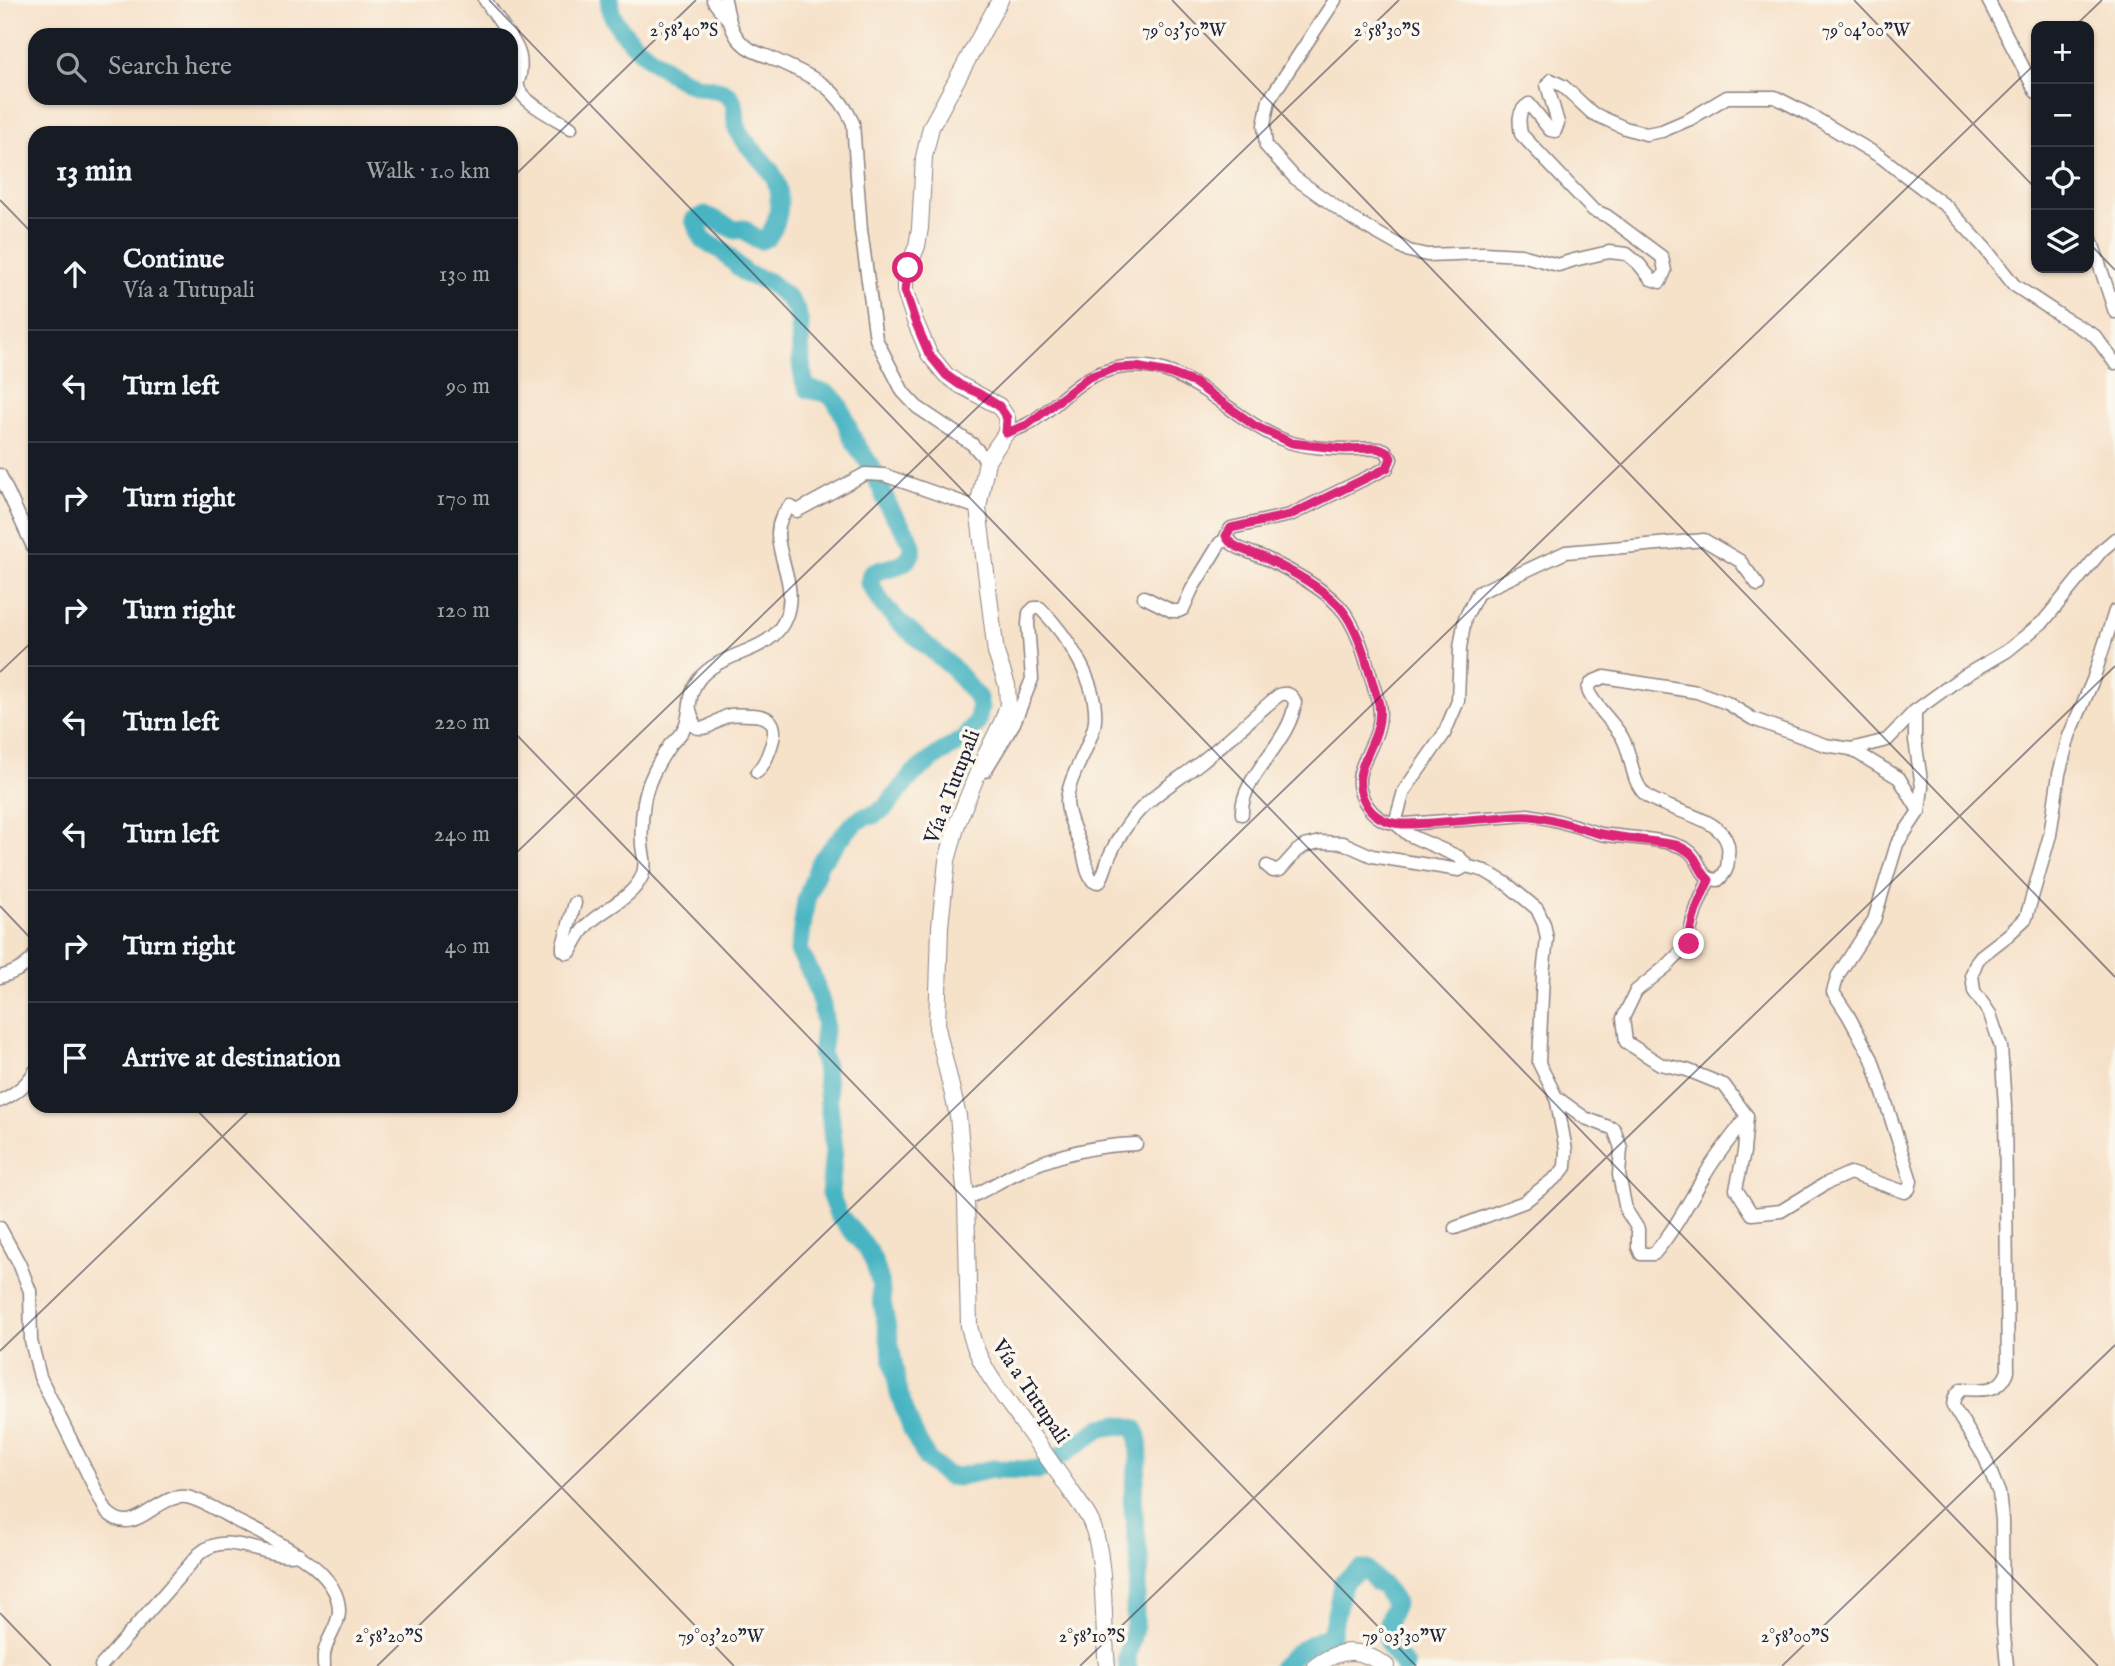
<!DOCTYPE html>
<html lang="en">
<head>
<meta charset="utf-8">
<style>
	:root { --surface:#171b24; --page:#242831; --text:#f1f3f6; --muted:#9ea1a6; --line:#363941 }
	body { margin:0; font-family:"IM FELL English",serif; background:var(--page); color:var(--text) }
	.controls { position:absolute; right:21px; top:21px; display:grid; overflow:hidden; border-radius:14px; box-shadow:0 2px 5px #0004 }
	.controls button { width:63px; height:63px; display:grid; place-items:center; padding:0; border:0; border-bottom:2px solid var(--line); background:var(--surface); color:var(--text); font:35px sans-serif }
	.stop { position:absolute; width:21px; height:21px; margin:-16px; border:5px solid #db2777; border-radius:50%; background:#fff }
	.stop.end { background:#db2777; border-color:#fff; box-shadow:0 2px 7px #0008 }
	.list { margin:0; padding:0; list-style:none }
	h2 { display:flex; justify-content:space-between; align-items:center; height:91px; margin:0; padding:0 28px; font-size:30px }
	h2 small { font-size:23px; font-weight:400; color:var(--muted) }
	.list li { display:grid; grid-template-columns:46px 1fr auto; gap:21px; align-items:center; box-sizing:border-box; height:112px; padding:0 28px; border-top:2px solid var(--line) }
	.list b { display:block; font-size:26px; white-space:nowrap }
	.list p { margin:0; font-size:23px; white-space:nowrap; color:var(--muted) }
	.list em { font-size:23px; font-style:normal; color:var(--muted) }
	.icon { flex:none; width:38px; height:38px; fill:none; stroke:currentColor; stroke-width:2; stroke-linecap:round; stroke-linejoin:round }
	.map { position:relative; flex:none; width:2115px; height:1666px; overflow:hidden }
	.search { position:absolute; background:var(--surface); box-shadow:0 2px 5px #0004; left:28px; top:28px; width:490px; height:77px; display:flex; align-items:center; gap:18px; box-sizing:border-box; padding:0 24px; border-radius:21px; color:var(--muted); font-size:26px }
	.panel { position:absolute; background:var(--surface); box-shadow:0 2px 5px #0004; left:28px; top:126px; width:490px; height:987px; border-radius:21px }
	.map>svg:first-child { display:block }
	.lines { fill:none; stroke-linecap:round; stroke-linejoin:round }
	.river { stroke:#48b5c3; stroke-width:19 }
	.minor-casing { stroke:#8c8282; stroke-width:15 }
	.tertiary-casing { stroke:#8c8282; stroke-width:18 }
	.minor { stroke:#fff; stroke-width:12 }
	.tertiary { stroke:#fff; stroke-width:16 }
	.route { stroke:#db2777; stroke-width:9 }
	.ticks { fill:none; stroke:#22223b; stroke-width:2; stroke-opacity:0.45 }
	.labels { text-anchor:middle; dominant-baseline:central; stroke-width:7; stroke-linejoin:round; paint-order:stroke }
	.street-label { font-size:21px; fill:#22223b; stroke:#fbf7ec }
	.ticks-label { font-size:18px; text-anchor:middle; fill:#22223b; stroke:#fbf7ec; stroke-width:7; stroke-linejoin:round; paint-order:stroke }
</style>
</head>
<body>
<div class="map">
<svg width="2115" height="1666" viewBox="0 0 2115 1666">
	<rect width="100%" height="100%" fill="#fbf7ec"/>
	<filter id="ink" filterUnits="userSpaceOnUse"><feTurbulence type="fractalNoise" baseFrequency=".0143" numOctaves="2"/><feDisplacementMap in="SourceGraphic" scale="14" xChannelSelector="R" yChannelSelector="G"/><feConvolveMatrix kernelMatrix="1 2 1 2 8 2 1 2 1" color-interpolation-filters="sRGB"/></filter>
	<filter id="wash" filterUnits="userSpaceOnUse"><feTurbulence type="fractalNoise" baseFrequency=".00686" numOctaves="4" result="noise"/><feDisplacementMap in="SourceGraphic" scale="28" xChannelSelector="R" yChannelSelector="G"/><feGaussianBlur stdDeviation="1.57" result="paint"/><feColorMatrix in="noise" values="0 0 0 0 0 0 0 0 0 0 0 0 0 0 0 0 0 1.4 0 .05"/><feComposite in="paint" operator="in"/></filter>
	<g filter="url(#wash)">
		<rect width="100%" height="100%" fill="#f6e1c9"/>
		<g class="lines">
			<g class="river">
				<path d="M610 0C605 30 671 78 697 86 707 89 720 88 728 95 739 104 733 119 738 130 751 157 781 167 779 202 779 215 775 227 768 237L761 240 753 237 744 229 735 230 705 215 694 220 703 240 722 251 746 274 769 282 787 297 797 311 800 325 801 364 804 381 808 389C816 392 827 391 833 398 843 408 846 425 852 437 857 448 864 455 870 465 878 478 883 495 890 509 896 521 915 539 912 552 907 568 883 567 871 574L869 583 883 605 899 622 952 667 978 698 980 708 977 723 964 739 939 754 913 774 885 808 873 815 863 817 849 828 820 862 806 900 799 951 812 975 822 1005 825 1024 821 1053 825 1066 834 1150 830 1194 838 1214 868 1250 874 1262 880 1281 882 1301 899 1394 912 1430 927 1459 947 1476 957 1477 992 1469 1040 1470 1101 1428 1120 1425 1134 1428 1138 1436 1139 1458 1132 1499 1140 1565 1135 1605V1625L1127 1657 1128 1666"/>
				<path d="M1282 1666C1301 1647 1307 1646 1331 1635L1343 1582 1360 1570H1367L1378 1583 1384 1586 1395 1604C1381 1633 1384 1643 1405 1666"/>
			</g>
		</g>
	</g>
	<g filter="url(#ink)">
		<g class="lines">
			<defs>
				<g id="minor">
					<path d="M485 0 509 35"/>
					<path d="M713 0 722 13 729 20"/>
					<path d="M725 0C728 14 730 30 740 41 748 50 758 53 769 57 807 75 835 82 853 123L861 230 876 339 903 392 917 407 972 444 987 461"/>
					<path d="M1335 0 1269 100 1264 125 1266 146 1295 178 1354 220 1409 251 1427 255 1483 253 1521 255 1558 265 1574 260 1609 252 1627 254 1639 264 1651 279 1660 282 1665 271 1662 257 1607 216 1593 210 1521 134C1519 122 1517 111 1529 104L1550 130 1555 131 1558 123 1547 85 1551 80 1563 86 1592 113 1625 128 1646 134 1662 131 1690 119 1727 97H1775L1808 114 1881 157 1947 207 1984 247 2014 285 2064 318 2095 336 2115 363"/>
					<path d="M1988 0 2036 92"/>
					<path d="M511 38C520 51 522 59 520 75 519 79 517 83 518 86 520 102 558 119 571 128"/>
					<path d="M2089 233 2115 312"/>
					<path d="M1006 433C1013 430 1020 428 1026 425 1055 410 1074 380 1106 371 1183 347 1225 420 1289 442 1304 447 1332 449 1348 449 1360 449 1373 447 1385 450L1391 459 1387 468 1290 515 1231 528 1226 536C1231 549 1255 553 1267 559 1291 571 1320 586 1339 606 1361 629 1369 674 1379 704 1384 731 1367 748 1360 773 1355 791 1368 812 1383 820 1389 823 1397 823 1405 824L1528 815C1540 817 1553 819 1565 823 1577 826 1589 831 1601 834 1624 838 1666 838 1686 849 1703 859 1697 879 1718 880 1726 873 1728 868 1728 857 1728 853 1729 849 1728 846 1722 816 1669 812 1647 796 1630 782 1633 756 1622 737 1615 724 1589 700 1588 689L1592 682 1604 677 1697 692 1727 703 1753 719 1825 745 1851 749 1887 740 1915 711 1959 679 2007 651 2044 621 2102 550 2115 539"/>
					<path d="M0 475 35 551"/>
					<path d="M1144 597 1172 611H1179L1183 609 1192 589 1220 543 1227 539"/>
					<path d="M690 710 695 727C709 732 717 718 730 715 737 714 745 715 752 715 775 716 778 728 770 749 767 758 764 765 757 772"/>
					<path d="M1851 749 1899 778 1919 811"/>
					<path d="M985 771 1014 723 1032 679 1028 624 1029 613 1034 608H1040C1066 634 1098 682 1095 720 1095 728 1090 738 1087 746 1080 763 1068 782 1067 801 1067 817 1076 832 1081 847 1086 858 1085 872 1093 881L1099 882C1104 875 1106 866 1109 857 1116 841 1126 825 1138 812 1156 792 1180 779 1201 762 1228 741 1252 717 1279 695 1286 692 1292 694 1295 702 1291 743 1240 776 1242 814"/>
					<path d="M1267 866 1273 871 1280 870 1297 851 1304 846 1320 842 1343 843 1372 856 1459 870 1466 866 1465 863 1459 857 1409 835 1395 823 1404 791 1444 734 1458 701 1460 648 1465 618 1478 593 1566 552 1704 540 1740 561 1758 585"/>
					<path d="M1709 880C1699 901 1690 921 1689 944L1668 965 1636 991 1623 1018 1626 1042 1660 1064 1687 1070 1724 1085 1747 1116 1744 1152 1736 1189 1752 1214 1781 1211 1825 1184 1850 1173 1905 1192 1909 1189 1911 1181 1872 1059 1848 1015 1833 992 1838 975 1874 920 1897 844 1919 811 1922 787 1915 740V711"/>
					<path d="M575 903 563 945V950L567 953 570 952C575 943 580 932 587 925 604 908 632 899 642 876 647 864 643 856 642 845 641 831 642 815 644 802 647 783 659 761 670 745 676 738 683 734 686 724 692 707 687 695 699 679 723 649 772 655 786 617 802 574 758 538 790 506L797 511 865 474 884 475 978 508"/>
					<path d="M0 977C14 973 28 967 35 954"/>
					<path d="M1556 1097 1585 1118 1614 1129 1621 1148 1619 1175 1626 1210 1638 1229V1247L1641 1254H1654C1676 1228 1688 1203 1705 1175 1717 1154 1733 1136 1747 1116"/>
					<path d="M0 1101C15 1094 27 1085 35 1071"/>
					<path d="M966 1199C987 1190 1004 1178 1025 1169 1060 1154 1097 1145 1136 1144"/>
					<path d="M0 1228 19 1263 30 1291 31 1341 40 1377 106 1511C135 1541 154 1494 186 1497 198 1498 224 1514 235 1520 267 1537 339 1567 339 1610 340 1623 328 1637 325 1650 323 1655 324 1661 324 1666"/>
					<path d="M1455 1228 1524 1202 1559 1175 1565 1167 1566 1150 1556 1097 1539 1063 1543 974 1547 939 1544 924 1537 909 1507 884 1485 871 1466 866"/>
					<path d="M101 1666 199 1554C228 1527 266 1561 299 1554"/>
					<path d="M2007 1666 2003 1625 2002 1520 1999 1493 1985 1458 1953 1406C1953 1398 1956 1393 1962 1389 1982 1390 2000 1393 2008 1371L2005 1106 2001 1047 1990 1014 1974 991 1972 974 1977 961 1981 956 2007 936 2026 918 2050 835 2059 774 2069 736 2093 680 2115 611"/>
				</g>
				<g id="tertiary">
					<path d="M1000 0 931 127 924 157 920 228 917 246 908 268 905 280V291L915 321 929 354 946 375 960 385 999 406 1007 418 1006 433 987 461 978 508 996 653 1007 685 1008 705 1003 720 980 767 957 824 947 861 940 926 937 1028 958 1116 966 1199 969 1326C976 1362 999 1390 1020 1419 1037 1443 1054 1466 1070 1490 1077 1500 1086 1511 1091 1522 1107 1559 1102 1624 1107 1666"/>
					<path d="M1316 1666C1342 1647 1360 1648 1386 1666"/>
				</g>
			</defs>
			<use href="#minor" class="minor-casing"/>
			<use href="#tertiary" class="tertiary-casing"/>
			<use href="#minor" class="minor"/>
			<use href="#tertiary" class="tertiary"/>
		</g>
	</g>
	<g class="lines" filter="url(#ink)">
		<path class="route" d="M908 268 905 291 915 321 929 354 946 375 960 385 978 393 999 406 1007 418 1006 433 1027 425 1089 377 1115 368 1136 367 1169 373 1195 383 1255 426 1292 443 1344 449 1376 448 1388 452 1391 458 1387 468 1290 515 1231 528 1226 536C1231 549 1255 553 1267 559 1291 571 1320 586 1339 606 1361 630 1369 674 1379 704 1385 743 1347 766 1364 800 1371 816 1386 823 1402 824 1432 824 1463 820 1493 818 1505 817 1518 815 1530 816 1554 818 1575 827 1597 833 1623 839 1650 840 1676 845 1702 856 1693 864 1709 880 1699 901 1690 921 1689 944"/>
	</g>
	<path class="ticks" d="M489 0 2098 1666M1172 0 2115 977M1854 0 2036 189M2075 26 2102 0M511 179 696 0M0 200 35 236M2089 243 2115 270M0 672 35 639M511 729 1416 1666M511 858 1399 0M0 906 35 943M193 1106 734 1666M0 1351 254 1106M0 1613 51 1666M377 1666 2036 63M1080 1666 2115 666M1782 1666 2115 1345"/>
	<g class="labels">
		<g class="street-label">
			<text transform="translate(953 787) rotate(-69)">Vía a Tutupali</text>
			<text transform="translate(1030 1392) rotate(56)">Vía a Tutupali</text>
		</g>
	</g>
	<g class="ticks-label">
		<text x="684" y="36">2°58'40"S</text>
		<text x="1387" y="36">2°58'30"S</text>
		<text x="1184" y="36">79°03'50"W</text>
		<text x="1866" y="36">79°04'00"W</text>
		<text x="721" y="1642">79°03'20"W</text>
		<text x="1404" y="1642">79°03'30"W</text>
		<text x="389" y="1642">2°58'20"S</text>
		<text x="1092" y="1642">2°58'10"S</text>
		<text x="1795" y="1642">2°58'00"S</text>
	</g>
</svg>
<div class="controls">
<button>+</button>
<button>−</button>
<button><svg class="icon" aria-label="locate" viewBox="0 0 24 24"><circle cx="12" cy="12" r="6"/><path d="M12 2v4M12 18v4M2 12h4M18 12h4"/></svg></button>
<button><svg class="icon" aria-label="layers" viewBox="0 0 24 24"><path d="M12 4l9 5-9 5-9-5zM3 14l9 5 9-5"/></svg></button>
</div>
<div class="stop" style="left:908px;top:268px"></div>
<div class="stop end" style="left:1689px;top:944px"></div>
<div class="search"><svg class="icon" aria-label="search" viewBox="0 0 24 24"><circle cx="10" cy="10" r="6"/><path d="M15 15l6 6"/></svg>Search here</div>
<section class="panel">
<h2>13 min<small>Walk · 1.0 km</small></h2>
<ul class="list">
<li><svg class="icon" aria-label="ahead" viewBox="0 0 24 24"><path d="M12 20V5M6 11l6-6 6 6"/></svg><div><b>Continue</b><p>Vía a Tutupali</p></div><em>130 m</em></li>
<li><svg class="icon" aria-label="left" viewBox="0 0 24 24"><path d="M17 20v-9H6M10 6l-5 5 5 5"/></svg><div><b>Turn left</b></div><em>90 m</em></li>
<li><svg class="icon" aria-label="right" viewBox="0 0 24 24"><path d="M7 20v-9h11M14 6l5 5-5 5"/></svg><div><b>Turn right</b></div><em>170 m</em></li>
<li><svg class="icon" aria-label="right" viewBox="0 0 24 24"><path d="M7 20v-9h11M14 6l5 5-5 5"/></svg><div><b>Turn right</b></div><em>120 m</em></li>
<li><svg class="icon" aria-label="left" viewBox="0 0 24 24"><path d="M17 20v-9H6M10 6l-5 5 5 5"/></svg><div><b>Turn left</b></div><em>220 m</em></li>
<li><svg class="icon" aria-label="left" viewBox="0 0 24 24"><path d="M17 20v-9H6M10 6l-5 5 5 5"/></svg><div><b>Turn left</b></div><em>240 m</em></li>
<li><svg class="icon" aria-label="right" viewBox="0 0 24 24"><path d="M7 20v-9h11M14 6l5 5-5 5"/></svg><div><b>Turn right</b></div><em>40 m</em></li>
<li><svg class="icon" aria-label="arrive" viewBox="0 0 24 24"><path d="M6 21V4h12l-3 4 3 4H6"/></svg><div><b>Arrive at destination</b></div></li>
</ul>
</section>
</div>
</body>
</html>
